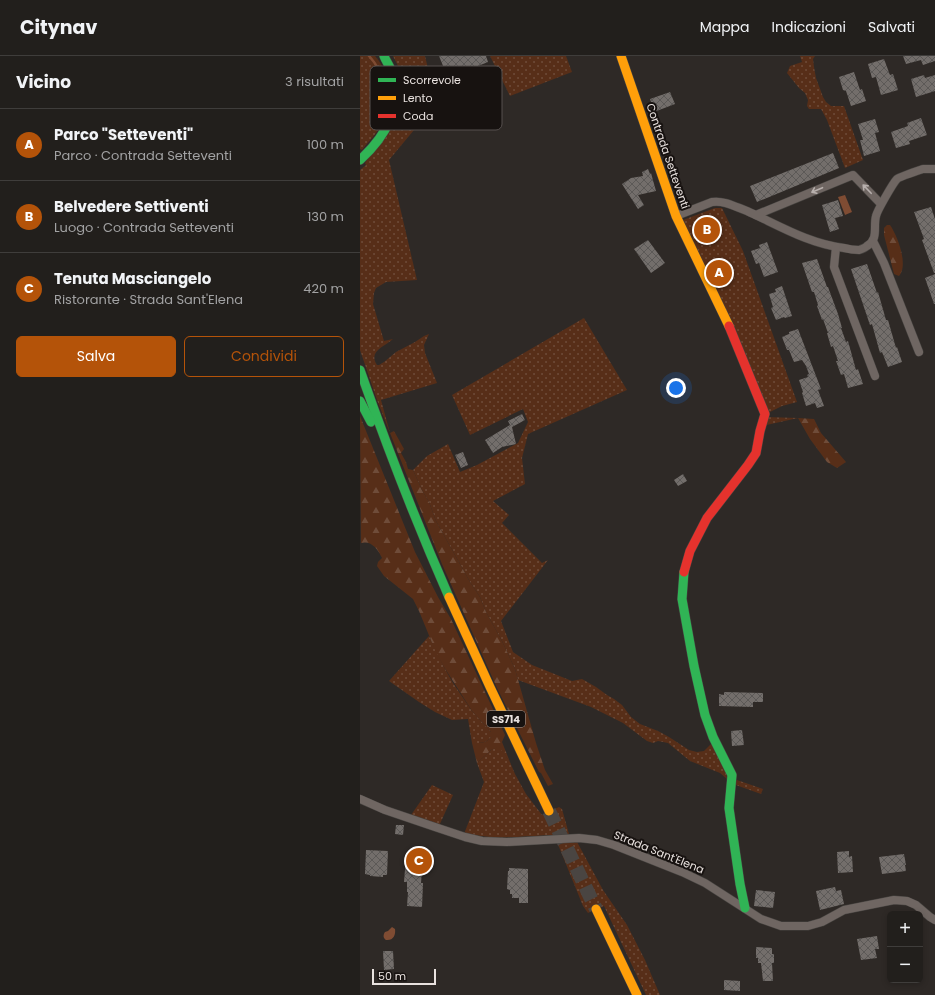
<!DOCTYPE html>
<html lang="it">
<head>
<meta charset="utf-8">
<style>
	:root { --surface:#221f1c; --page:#2e2c29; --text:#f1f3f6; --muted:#a2a2a3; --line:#3f3d3b; --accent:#b45309 }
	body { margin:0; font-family:Poppins,sans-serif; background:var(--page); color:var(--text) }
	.controls { position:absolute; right:12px; bottom:12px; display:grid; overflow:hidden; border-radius:6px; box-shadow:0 2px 6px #0003 }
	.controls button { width:36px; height:36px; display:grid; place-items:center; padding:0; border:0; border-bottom:1px solid var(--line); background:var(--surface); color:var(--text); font:20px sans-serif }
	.scale { position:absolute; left:12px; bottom:10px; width:64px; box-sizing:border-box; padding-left:4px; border:2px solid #e9e2df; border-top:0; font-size:11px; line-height:14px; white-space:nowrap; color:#e9e2df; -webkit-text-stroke:3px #171210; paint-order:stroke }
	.you { position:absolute; left:316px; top:332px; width:14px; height:14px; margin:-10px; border:3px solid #fff; border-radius:50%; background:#1a73e8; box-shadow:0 0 0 6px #1a73e833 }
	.badge { display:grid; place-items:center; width:26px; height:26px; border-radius:50%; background:var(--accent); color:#fff; font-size:13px; font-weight:700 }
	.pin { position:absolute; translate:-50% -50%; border:2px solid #fff; box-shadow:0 1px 4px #0006 }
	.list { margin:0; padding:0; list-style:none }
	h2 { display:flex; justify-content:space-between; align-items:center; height:52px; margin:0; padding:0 16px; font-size:17px }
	h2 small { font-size:13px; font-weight:400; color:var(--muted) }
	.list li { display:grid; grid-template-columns:26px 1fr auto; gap:12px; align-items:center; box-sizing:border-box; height:72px; padding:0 16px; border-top:1px solid var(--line) }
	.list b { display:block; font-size:15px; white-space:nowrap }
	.list p { margin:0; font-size:13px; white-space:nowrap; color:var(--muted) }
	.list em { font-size:13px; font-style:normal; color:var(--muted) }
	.actions { display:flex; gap:8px; padding:12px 16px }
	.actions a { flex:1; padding:9px 0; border:1px solid var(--accent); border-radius:6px; text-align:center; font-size:14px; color:var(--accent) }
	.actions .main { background:var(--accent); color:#fff }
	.map { position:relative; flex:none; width:575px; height:939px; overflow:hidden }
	header { display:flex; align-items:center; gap:24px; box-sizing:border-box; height:56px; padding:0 20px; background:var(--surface); border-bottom:1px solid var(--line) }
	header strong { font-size:19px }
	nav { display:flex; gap:22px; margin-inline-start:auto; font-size:14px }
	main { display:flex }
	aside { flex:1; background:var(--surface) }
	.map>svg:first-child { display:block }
	.green { fill:url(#green-dots) }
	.forest { fill:url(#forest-firs) }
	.water { fill:#7f4c33 }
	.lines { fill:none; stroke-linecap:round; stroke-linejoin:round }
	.stream { stroke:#7f4c33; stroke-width:2.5 }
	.building { fill:url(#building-cross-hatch) }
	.highway-tunnel { stroke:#4a4542; stroke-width:14; stroke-dasharray:14 7; stroke-linecap:butt }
	.street-casing { stroke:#474441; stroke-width:9 }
	.fast-casing { stroke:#474441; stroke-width:10 }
	.slow-casing { stroke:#474441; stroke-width:10 }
	.jam-casing { stroke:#474441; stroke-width:10 }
	.street { stroke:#6f6662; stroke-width:8 }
	.fast { stroke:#30b455; stroke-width:9 }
	.slow { stroke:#ff9f0a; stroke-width:9 }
	.jam { stroke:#e5322d; stroke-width:9 }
	.oneway { stroke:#b8b0ad }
	.labels { text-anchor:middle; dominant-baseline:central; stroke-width:4; stroke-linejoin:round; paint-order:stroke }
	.shield { fill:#171210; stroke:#aaa4a1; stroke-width:1 }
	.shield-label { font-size:10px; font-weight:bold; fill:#e9e2df }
	.street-label { font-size:11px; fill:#e9e2df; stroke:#171210 }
	.key { fill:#171210; stroke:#56504e; stroke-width:1 }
	.key-label { font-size:11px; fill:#e9e2df }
</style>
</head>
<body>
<header>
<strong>Citynav</strong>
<nav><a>Mappa</a><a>Indicazioni</a><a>Salvati</a></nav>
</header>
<main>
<aside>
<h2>Vicino<small>3 risultati</small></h2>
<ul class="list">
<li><span class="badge">A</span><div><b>Parco &quot;Setteventi&quot;</b><p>Parco · Contrada Setteventi</p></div><em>100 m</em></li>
<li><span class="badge">B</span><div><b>Belvedere Settiventi</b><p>Luogo · Contrada Setteventi</p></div><em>130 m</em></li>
<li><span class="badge">C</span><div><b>Tenuta Masciangelo</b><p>Ristorante · Strada Sant'Elena</p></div><em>420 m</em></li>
</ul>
<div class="actions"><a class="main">Salva</a><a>Condividi</a></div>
</aside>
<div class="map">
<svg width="575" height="939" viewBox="0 0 575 939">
	<defs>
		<pattern id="green-dots" width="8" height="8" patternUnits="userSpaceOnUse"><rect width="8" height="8" fill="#572e18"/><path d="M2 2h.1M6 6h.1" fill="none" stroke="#6f4c39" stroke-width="1.8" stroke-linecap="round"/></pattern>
		<pattern id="forest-firs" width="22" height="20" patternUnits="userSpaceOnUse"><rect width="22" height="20" fill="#572e18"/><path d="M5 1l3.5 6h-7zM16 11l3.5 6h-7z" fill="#6f4c39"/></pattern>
		<pattern id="building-cross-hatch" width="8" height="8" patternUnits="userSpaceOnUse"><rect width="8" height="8" fill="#736e6b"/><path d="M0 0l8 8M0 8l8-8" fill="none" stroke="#5c5957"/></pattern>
	</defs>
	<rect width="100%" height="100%" fill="#2e2926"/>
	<g class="green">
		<path d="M0 0H15C34 21 32 55 16 77 12 83 6 88 2 94L0 93Z"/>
		<path d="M33 0H65L70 21V31L54 74 29 104 57 224 26 226 16 232 14 237 13 248 24 285 33 283C24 291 8 295 17 309H19L24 306 36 296 55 286 64 280 69 278 64 289 65 297 77 327 21 344 30 377 17 344 0 294V114L6 109 5 107 38 59 42 44V28L40 14Z"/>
		<path d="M130 0H206L212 16 150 40Z"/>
		<path d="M440 0H455L453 3 454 11 456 22 463 41 466 46 471 50H484L503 104 485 112 467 64 461 53H449L447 50 448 44 445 37 439 32 427 17 430 10 442 6Z"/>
		<path d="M355 152H362L383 195 437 346 422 350 408 357 323 164Z"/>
		<path d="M224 262 267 334 168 378 162 402 165 428 133 445 149 459 142 467 182 507 188 504 141 565 153 596 172 609 212 625 222 623 236 631 247 639 254 643 262 649 271 661 280 668 298 675 309 681 329 694 337 696 344 695 352 687 366 711 367 723 360 717 330 705 308 687 298 685 293 687 287 685 263 667 231 651 158 624 155 613 142 585 126 556 120 541 110 526 76 465 69 446 62 434 53 414 67 400 88 388 100 416 117 409 158 387 168 366 163 353 110 379 92 339Z"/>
		<path d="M405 361 438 362 402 370Z"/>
		<path d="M69 580 84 611 93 627 112 655 131 676V681C126 688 119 687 112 687L108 663 92 664 75 656 59 646 29 625Z"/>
		<path d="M139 690 150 706 155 718 166 738 182 759 199 751 202 753 209 778 138 782 104 778 124 726 117 707 131 694Z"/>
		<path d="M374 723 403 733 401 738 373 728Z"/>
		<path d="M72 729 93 739 79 770 51 759Z"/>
		<path d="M216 784 243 834 267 869 285 904 300 939H286L244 850 228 857 223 850 197 786Z"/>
	</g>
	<g class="forest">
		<path d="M527 169H530C537 179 549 209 539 220L534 218 524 179V172Z"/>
		<path d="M0 360 55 496 78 541 91 563 145 679 142 686 150 706 139 691 131 694 117 707 112 687C119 687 126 688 131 681V676L112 655 84 611 75 594 59 555 53 543 24 520 17 510 18 506 22 502C18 493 11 484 1 487Z"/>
		<path d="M438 362 454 363 461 377 486 406 477 412 467 406 450 383Z"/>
		<path d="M34 375 44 393 41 397 46 406 48 413 53 414 62 434 69 446 76 465 110 526 120 541 126 556 142 585 155 613 176 687 185 714 193 728 188 730 181 717 179 716 137 632 82 508 30 377Z"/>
	</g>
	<g class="water">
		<path d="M485 139 492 156 485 159 478 141Z"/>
		<path d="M32 871 35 873C36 879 33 885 26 884 23 882 23 879 25 876L28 875Z"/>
	</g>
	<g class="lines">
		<path class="stream" d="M9 0C23 15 28 36 21 56 19 62 16 67 14 73"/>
	</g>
	<g class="building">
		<path d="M79 0H126L128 6 88 22Z"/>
		<path d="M543 0H575V5L563 9 561 4 546 8Z"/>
		<path d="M524 3 530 19 533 18 538 34 521 39 516 21 512 22 508 8Z"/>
		<path d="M494 16 500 34 502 33 506 45 491 50 486 35 483 34 479 21Z"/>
		<path d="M564 19 565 22 575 19V35L556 41 551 23Z"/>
		<path d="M310 36 315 48 294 56 290 43Z"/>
		<path d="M561 62 567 79 549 85 550 88 536 92 531 76 548 70 547 67Z"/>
		<path d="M515 63 519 76 515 77 520 95 504 100 500 84H503L498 68Z"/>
		<path d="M473 97 479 112 397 146 390 130Z"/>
		<path d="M288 113 290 118 291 117 296 135 278 139 284 149 278 153 262 128 271 122 283 120 282 116Z"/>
		<path d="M478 144 483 160 475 162 479 173 470 176 462 149Z"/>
		<path d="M571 151 575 163V217H574L562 184 564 183 554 156Z"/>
		<path d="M288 184 305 207 291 217 274 193Z"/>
		<path d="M407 186 418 216 404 221 399 207 396 208 391 195 400 192 399 189Z"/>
		<path d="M457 203 467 231H468L478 258 482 272H481L486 286 488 285 496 314 498 313 503 328 488 332 484 318 481 319 476 305H478L473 290 471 291 467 277H468L463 263 462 264 457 250 458 249 454 236H452L442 207Z"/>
		<path d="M507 208 517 237 518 236 526 264H528L536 292 537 291 542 306 528 311 522 296 520 297 512 268 510 269 491 213Z"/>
		<path d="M575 218V248H574L565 222Z"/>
		<path d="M422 230 432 260 425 262 424 261 416 264 411 252 413 251 409 238 416 236 415 233Z"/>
		<path d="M438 273 461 333 458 334 464 350 457 352 455 347 446 350 442 337 443 336 439 324 448 321 447 319 449 318 446 310 442 304 434 306 429 294H427L422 281 429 278V276Z"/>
		<path d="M162 358 165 364 152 371 156 388 142 391 133 397 125 384 150 369 148 365Z"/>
		<path d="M103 396 108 409 101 412 95 399Z"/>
		<path d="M323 418 327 425 318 430 314 424Z"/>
		<path d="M364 636 403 637V646H393V651L359 650V638L364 639Z"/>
		<path d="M382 674 384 689 372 690 371 675Z"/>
		<path d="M36 769H44L43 779 35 778Z"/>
		<path d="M6 794 28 795 27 819H23V821L10 820V819L5 818Z"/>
		<path d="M489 795V801L492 800 493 816 478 817 477 796Z"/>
		<path d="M544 798 546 809H545L546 815 522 818 519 801Z"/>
		<path d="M46 801 63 802 61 827H63L62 851 47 850 48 836H47V826H44Z"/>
		<path d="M149 812 168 813V847H159V842H152V838H150V834L147 833 148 815H149Z"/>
		<path d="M475 831 476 835 481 834 484 848 460 854 456 835Z"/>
		<path d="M396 834 415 836 413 852 394 850Z"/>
		<path d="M517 880 519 893H515L517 902 501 904 497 883Z"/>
		<path d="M396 891 412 892V898H414V907H412L413 925H403L401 907H398V902H396Z"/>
		<path d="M23 895H33L34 913 24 914Z"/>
		<path d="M364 924 380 925V935L364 934Z"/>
	</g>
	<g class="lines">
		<path class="highway-tunnel" d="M189 755 236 853"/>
		<defs>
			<g id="street">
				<path d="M396 159 493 119 521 148"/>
				<path d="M316 160 352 146C364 144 376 151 387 155 418 169 449 188 484 192 488 193 494 194 499 194 502 193 505 192 507 190 519 183 513 171 516 160 517 155 533 127 537 123 539 121 560 114 563 113 567 113 571 113 575 113"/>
				<path d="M513 185 524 207 559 296"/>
				<path d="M476 191 474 211 515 320"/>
				<path d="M0 743 25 754 75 771 105 781 122 785 147 786 219 782 237 784 254 789 322 816 345 827 401 863 421 870H448L462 866 484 854 534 844 547 845 556 849 570 861 575 864"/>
			</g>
			<g id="fast">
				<path d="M0 104C25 81 45 49 31 14 29 9 26 5 24 0"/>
				<path d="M0 314C27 391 56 466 89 541"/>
				<path d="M0 345 11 366"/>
				<path d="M324 516 322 543 334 610 345 659 353 681 372 719 369 752 380 828 385 852"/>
			</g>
			<g id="slow">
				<path d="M261 0 316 160 369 270"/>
				<path d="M89 541 130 631 189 755"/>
				<path d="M236 853 277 939"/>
			</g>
			<path id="jam" d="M324 516 330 495 347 462 388 409 396 397 400 375 405 358 369 270"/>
		</defs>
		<use href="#street" class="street-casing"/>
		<use href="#fast" class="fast-casing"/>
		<use href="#slow" class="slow-casing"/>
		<use href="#jam" class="jam-casing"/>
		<use href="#street" class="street"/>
		<use href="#fast" class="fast"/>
		<use href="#slow" class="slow"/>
		<use href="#jam" class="jam"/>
	</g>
	<defs><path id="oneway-shaft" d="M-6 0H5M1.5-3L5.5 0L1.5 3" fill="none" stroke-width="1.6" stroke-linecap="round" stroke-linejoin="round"/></defs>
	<g class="oneway">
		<use href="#oneway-shaft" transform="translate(507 133) rotate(-134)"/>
		<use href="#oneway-shaft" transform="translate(457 134) rotate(157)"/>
	</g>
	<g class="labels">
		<rect class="shield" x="127" y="655" width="38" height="16" rx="3"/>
		<g class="shield-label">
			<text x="146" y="663">SS714</text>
		</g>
		<g class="street-label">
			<text transform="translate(308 100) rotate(71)">Contrada Setteventi</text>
			<text transform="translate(299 796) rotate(22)">Strada Sant'Elena</text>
		</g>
	</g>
	<rect x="10" y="10" width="132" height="64" rx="6" class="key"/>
	<rect x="18" y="22" width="18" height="4" fill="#30b455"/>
	<rect x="18" y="40" width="18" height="4" fill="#ff9f0a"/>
	<rect x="18" y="58" width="18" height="4" fill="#e5322d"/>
	<g class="key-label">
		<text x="43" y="28">Scorrevole</text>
		<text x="43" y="46">Lento</text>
		<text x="43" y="64">Coda</text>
	</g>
</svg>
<div class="controls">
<button>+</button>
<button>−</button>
</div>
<div class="scale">50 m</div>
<div class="you"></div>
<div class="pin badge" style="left:359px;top:217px">A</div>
<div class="pin badge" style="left:347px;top:174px">B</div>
<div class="pin badge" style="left:59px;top:805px">C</div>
</div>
</main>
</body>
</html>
